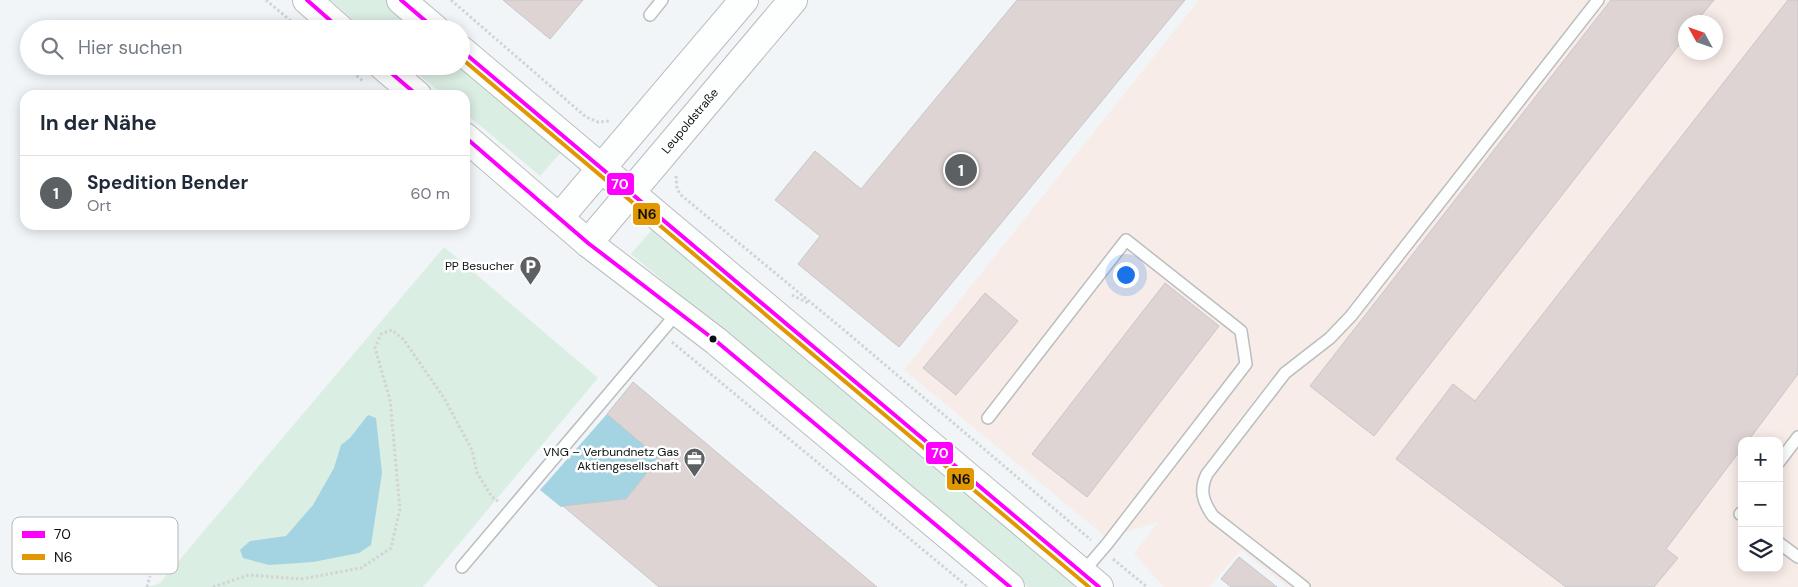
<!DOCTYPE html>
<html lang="de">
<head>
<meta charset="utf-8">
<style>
	:root { --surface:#fff; --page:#f2f2f3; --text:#1f2937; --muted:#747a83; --line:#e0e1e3; --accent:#5c6062 }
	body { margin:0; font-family:"DM Sans",sans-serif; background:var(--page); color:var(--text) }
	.controls { position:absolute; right:15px; bottom:15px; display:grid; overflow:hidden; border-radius:10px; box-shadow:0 2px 12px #0003 }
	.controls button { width:45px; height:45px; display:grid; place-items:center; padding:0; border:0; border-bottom:1px solid var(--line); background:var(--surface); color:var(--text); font:25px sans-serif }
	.compass { position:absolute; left:1678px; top:15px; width:45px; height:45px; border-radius:50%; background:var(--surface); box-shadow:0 2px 12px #0003; rotate:310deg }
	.you { position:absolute; left:1125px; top:274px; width:18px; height:18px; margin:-12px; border:4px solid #fff; border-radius:50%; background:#1a73e8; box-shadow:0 0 0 8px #1a73e833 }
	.badge { display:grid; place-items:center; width:32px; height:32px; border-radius:50%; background:var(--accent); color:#fff; font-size:16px; font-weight:700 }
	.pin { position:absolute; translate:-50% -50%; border:2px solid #fff; box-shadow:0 1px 5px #0006 }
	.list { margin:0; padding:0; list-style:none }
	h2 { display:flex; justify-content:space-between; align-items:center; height:65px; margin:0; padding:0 20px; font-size:21px }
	h2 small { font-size:16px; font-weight:400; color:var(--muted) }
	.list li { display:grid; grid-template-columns:32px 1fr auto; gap:15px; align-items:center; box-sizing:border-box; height:75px; padding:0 20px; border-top:1px solid var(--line) }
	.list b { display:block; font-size:19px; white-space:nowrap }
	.list p { margin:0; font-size:16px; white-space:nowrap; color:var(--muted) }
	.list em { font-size:16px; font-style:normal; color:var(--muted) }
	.icon { flex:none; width:28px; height:28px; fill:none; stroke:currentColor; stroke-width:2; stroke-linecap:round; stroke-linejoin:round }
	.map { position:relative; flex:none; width:1798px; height:587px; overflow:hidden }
	.search { position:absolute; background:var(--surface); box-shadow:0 2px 12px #0003; left:20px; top:20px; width:450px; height:55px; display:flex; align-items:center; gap:12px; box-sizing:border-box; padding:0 18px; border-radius:28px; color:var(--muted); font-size:19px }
	.panel { position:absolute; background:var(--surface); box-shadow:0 2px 12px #0003; left:20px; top:90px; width:450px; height:140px; border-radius:15px }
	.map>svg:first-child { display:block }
	.industrial { fill:#f8ece8; fill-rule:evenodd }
	.green { fill:#dbeee3 }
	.water { fill:#a4d3e2 }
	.building { fill:#ded4d4; stroke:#c7c7c8 }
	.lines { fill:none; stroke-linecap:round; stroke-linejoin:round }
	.service-casing { stroke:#bbbdbf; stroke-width:14 }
	.secondary-casing { stroke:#bbbdbf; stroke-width:30 }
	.path { stroke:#d2d3d4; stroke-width:3; stroke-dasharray:2.5 2.5; stroke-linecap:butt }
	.service { stroke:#fdfefe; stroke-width:11 }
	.secondary { stroke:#fdfefe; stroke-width:28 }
	.bus-1-casing { stroke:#fff; stroke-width:8 }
	.bus-2-casing { stroke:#fff; stroke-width:8 }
	.bus-1 { stroke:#f0f; stroke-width:4 }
	.bus-2 { stroke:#e09702; stroke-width:4 }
	.bus-dot { fill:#0c0f11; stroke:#fff; stroke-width:2 }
	.labels { text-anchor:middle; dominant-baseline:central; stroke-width:5; stroke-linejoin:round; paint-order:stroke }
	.street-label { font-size:12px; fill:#0c0f11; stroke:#fff }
	.poi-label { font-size:12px; fill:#0c0f11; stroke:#fff; text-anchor:end }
	.key { fill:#fff; stroke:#b6b7b8; stroke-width:1 }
	.key-label { font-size:14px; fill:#0c0f11 }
	.line-badge { stroke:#fff; stroke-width:2 }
	.badge-label { font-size:14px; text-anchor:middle; font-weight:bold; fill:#fff }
	.pale-badge-label { font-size:14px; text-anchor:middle; font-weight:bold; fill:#111 }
</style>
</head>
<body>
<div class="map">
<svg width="1798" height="587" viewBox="0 0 1798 587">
	<rect width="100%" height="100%" fill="#f1f5f8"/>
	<path class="industrial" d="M1199 0H1798V587H1288L1241 550 1209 587H1164L1134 554 1158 522 1107 538 904 370ZM1686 22H1716V52H1686ZM1742 441H1779V568H1742Z"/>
	<g class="green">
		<path d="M330 0H386L420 29H364Z"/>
		<path d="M409 66H461L564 149 540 176 465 113V95H443Z"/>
		<path d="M654 227 1082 587H1028L631 254Z"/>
		<path d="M444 247 598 378 423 587H148L160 583Z"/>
	</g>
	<g class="water">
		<path d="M607 414 659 458 626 499 561 507 540 490Z"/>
		<path d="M368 415 376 418 382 473 371 545 359 553 313 562 269 565 243 558 240 550 250 541 286 536 313 505 334 468 341 445 350 438Z"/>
	</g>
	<g class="building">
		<path d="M503 0H583L550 39Z"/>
		<path d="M1017 0H1185L899 347 798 264 820 236 775 200 815 151 861 189Z"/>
		<path d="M1611 0H1714L1696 22H1686V36L1374 436 1310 386Z"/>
		<path d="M1788 0H1798V374L1748 441H1742V448L1666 549 1678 558 1654 587H1566L1396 459 1453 384 1475 401Z"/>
		<path d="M1165 283 1219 326 1087 497 1032 454Z"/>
		<path d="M985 293 1018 321 956 395 923 368Z"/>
		<path d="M633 382 877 587H659L563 506 626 499 659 458 607 414Z"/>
		<path d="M1239 557 1277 587H1231L1221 579Z"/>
	</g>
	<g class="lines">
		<defs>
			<g id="service">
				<path d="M650 15 662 0"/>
				<path d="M988 418 1126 240 1241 331 1246 364 1107 544 1082 573"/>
				<path d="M1779 462 1798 437"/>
				<path d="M1742 512 1740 514 1742 515"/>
				<path d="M1779 543 1798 557"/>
				<path d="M462 567 678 312"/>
				<path d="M1304 587 1213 516C1203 502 1199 490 1207 474L1285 373 1330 338 1351 316 1598 0"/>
			</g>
			<g id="secondary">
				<path d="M307 0 340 29"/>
				<path d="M401 0 435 29"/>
				<path d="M461 50 1099 587"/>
				<path d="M383 66 417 95"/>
				<path d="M465 137 588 243 716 341 1010 587"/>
				<path d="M559 218 744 0"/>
				<path d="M588 243 793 0"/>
			</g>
		</defs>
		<use href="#service" class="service-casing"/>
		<use href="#secondary" class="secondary-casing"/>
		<g class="path">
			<path d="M266 0 292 22"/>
			<path d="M451 0 586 117 598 122 610 121"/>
			<path d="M345 66 364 82"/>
			<path d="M676 176 677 189 681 195 850 335 1091 540"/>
			<path d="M792 295 808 303"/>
			<path d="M672 342 968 587"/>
			<path d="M1113 559 1147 587"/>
			<path d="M147 587 150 576"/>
			<path d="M213 587 249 575 301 579 361 568 391 548 400 509 390 400 375 348 381 334 392 330 404 340 444 398 472 450 477 473 492 497 498 501"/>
		</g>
		<use href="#service" class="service"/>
		<use href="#secondary" class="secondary"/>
		<defs>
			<g id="bus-1">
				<path d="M307 0 340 29"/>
				<path d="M401 0 435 29"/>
				<path d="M461 50 1099 587"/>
				<path d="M383 66 417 95"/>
				<path d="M465 137 588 243 716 341 1010 587"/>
			</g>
			<path id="bus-2" d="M461 58 1089 587"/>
		</defs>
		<use href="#bus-1" class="bus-1-casing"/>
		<use href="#bus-2" class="bus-2-casing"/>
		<use href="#bus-1" class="bus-1"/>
		<use href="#bus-2" class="bus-2"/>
	</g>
	<defs>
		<symbol id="parking-pin" viewBox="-11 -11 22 30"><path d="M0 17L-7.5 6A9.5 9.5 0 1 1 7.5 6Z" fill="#5c6062" stroke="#fff"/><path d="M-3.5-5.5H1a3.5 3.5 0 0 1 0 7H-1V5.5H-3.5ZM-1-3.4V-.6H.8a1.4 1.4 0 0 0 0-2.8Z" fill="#fff"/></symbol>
		<symbol id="office-pin" viewBox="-11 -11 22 30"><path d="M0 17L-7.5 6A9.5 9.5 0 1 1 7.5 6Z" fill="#5c6062" stroke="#fff"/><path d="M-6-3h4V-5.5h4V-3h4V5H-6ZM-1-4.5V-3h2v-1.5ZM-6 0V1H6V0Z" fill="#fff"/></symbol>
	</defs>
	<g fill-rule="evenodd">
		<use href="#parking-pin" x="518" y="254" width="25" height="34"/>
		<use href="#office-pin" x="682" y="446" width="25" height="34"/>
	</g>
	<circle class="bus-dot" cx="713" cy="339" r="4.5"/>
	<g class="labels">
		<g class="street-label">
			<text transform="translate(690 121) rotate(-50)">Leupoldstraße</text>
		</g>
		<g class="poi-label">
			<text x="514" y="266">PP Besucher</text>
			<text x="679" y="452">VNG – Verbundnetz Gas<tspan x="679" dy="14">Aktiengesellschaft</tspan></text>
		</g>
	</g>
	<rect x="12" y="517" width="166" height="57" rx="8" class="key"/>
	<rect x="22" y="531" width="23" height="7" fill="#f0f"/>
	<rect x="22" y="554" width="23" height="6" fill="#e09702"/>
	<g class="key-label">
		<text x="54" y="539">70</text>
		<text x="54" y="562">N6</text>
	</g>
	<g class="line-badge">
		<rect x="606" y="172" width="29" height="24" rx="5" fill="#f0f"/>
		<rect x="632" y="202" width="29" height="24" rx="5" fill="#e09702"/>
		<rect x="925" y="441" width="29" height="24" rx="5" fill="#f0f"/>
		<rect x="946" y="467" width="29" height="24" rx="5" fill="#e09702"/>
	</g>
	<g class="badge-label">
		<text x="620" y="189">70</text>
		<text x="940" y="458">70</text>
	</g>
	<g class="pale-badge-label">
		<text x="647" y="219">N6</text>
		<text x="961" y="484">N6</text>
	</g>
</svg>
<div class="controls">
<button>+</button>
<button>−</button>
<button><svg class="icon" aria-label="layers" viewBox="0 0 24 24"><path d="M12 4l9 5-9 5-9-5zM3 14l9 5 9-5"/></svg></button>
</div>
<svg class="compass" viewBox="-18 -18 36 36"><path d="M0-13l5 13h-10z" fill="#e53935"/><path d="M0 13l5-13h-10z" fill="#747a83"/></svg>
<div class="you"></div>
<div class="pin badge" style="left:961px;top:170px">1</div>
<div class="search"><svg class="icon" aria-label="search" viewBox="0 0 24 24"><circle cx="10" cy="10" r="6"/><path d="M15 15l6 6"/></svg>Hier suchen</div>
<section class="panel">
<h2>In der Nähe<small></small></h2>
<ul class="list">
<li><span class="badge">1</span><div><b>Spedition Bender</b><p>Ort</p></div><em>60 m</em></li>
</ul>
</section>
</div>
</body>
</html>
